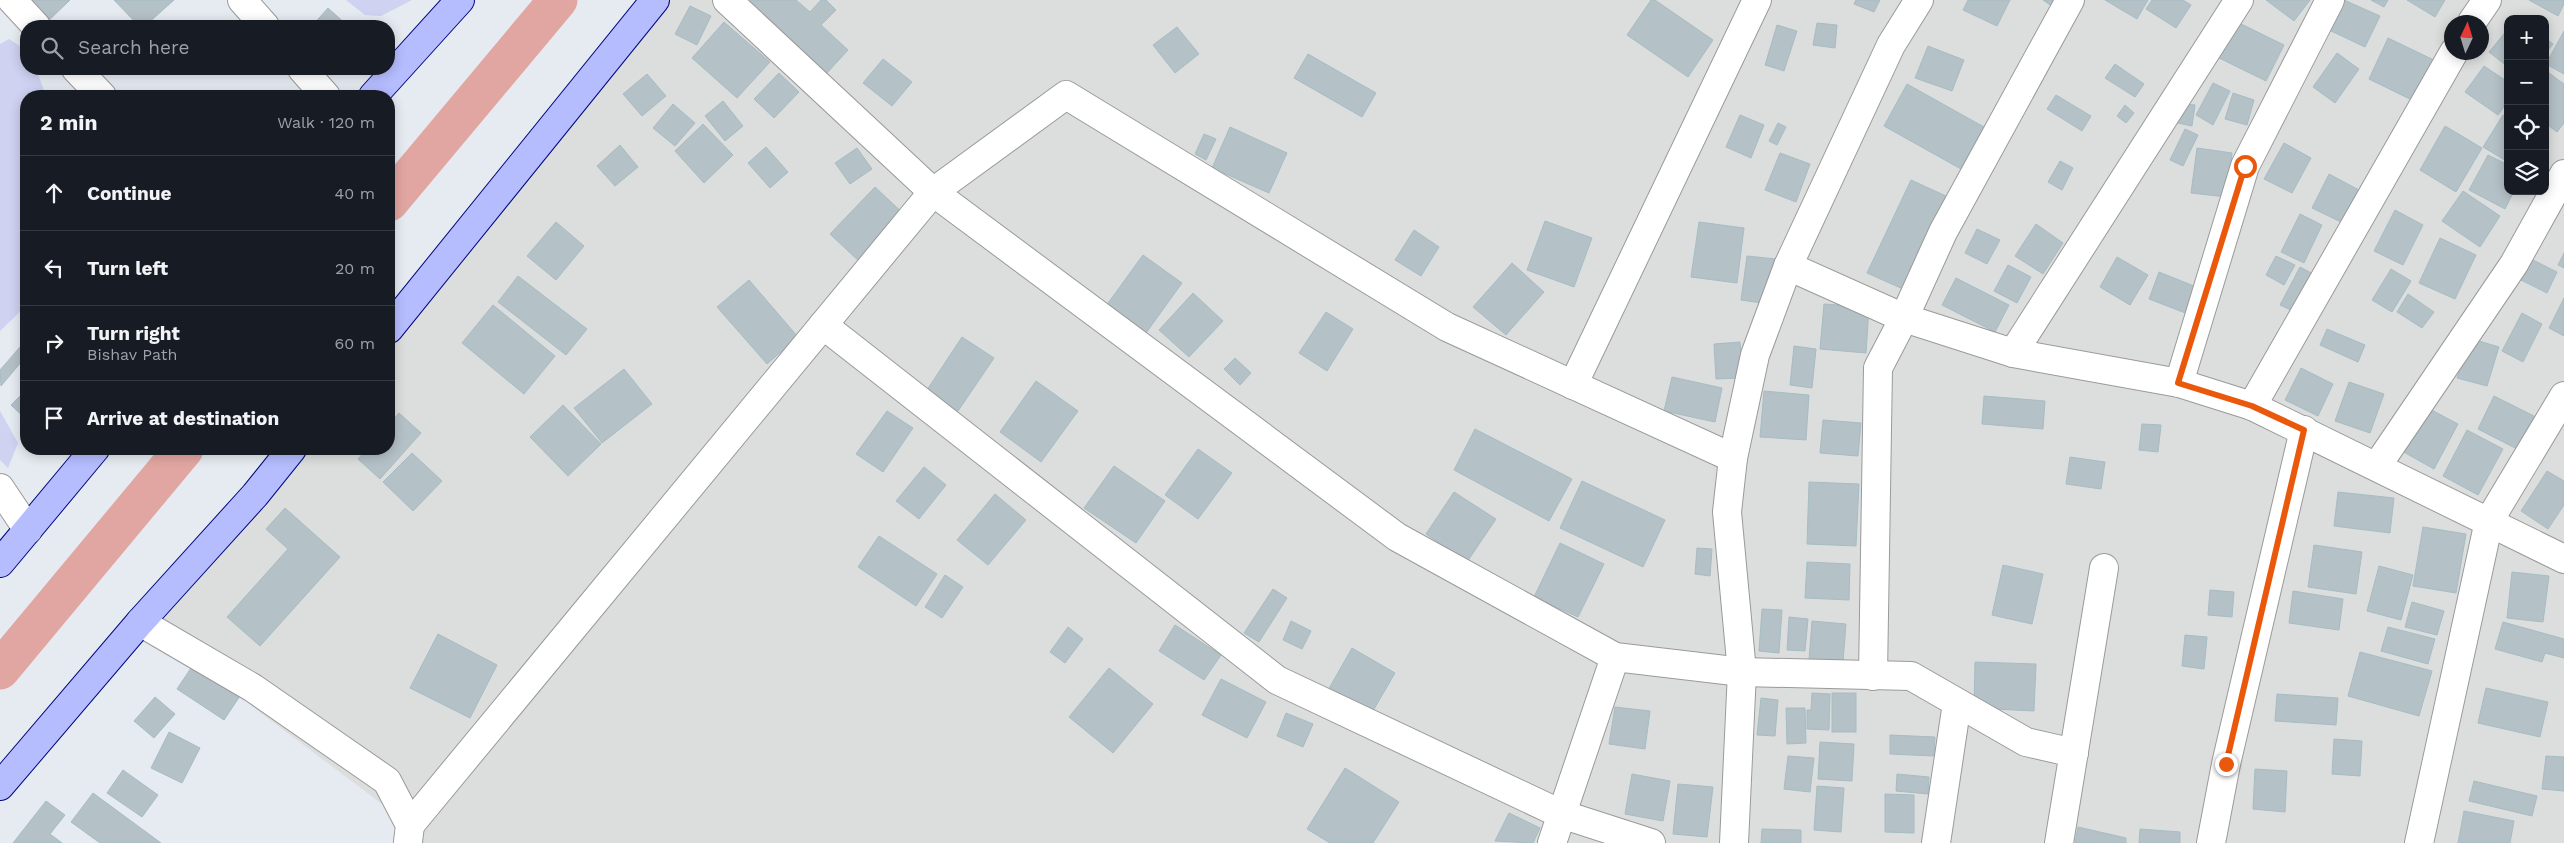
<!DOCTYPE html>
<html lang="en">
<head>
<meta charset="utf-8">
<style>
	:root { --surface:#171b24; --page:#20242c; --text:#f1f3f6; --muted:#9ea1a6; --line:#363941 }
	body { margin:0; font-family:"Work Sans",sans-serif; background:var(--page); color:var(--text) }
	.controls { position:absolute; right:15px; top:15px; display:grid; overflow:hidden; border-radius:10px; box-shadow:0 2px 12px #0003 }
	.controls button { width:45px; height:45px; display:grid; place-items:center; padding:0; border:0; border-bottom:1px solid var(--line); background:var(--surface); color:var(--text); font:25px sans-serif }
	.compass { position:absolute; left:2444px; top:15px; width:45px; height:45px; border-radius:50%; background:var(--surface); box-shadow:0 2px 12px #0003; rotate:4deg }
	.stop { position:absolute; width:15px; height:15px; margin:-11px; border:4px solid #ea580c; border-radius:50%; background:#fff }
	.stop.end { background:#ea580c; border-color:#fff; box-shadow:0 1px 5px #0008 }
	.list { margin:0; padding:0; list-style:none }
	h2 { display:flex; justify-content:space-between; align-items:center; height:65px; margin:0; padding:0 20px; font-size:21px }
	h2 small { font-size:16px; font-weight:400; color:var(--muted) }
	.list li { display:grid; grid-template-columns:32px 1fr auto; gap:15px; align-items:center; box-sizing:border-box; height:75px; padding:0 20px; border-top:1px solid var(--line) }
	.list b { display:block; font-size:19px; white-space:nowrap }
	.list p { margin:0; font-size:16px; white-space:nowrap; color:var(--muted) }
	.list em { font-size:16px; font-style:normal; color:var(--muted) }
	.icon { flex:none; width:28px; height:28px; fill:none; stroke:currentColor; stroke-width:2; stroke-linecap:round; stroke-linejoin:round }
	.map { position:relative; flex:none; width:2564px; height:843px; overflow:hidden }
	.search { position:absolute; background:var(--surface); box-shadow:0 2px 12px #0003; left:20px; top:20px; width:375px; height:55px; display:flex; align-items:center; gap:12px; box-sizing:border-box; padding:0 18px; border-radius:20px; color:var(--muted); font-size:19px }
	.panel { position:absolute; background:var(--surface); box-shadow:0 2px 12px #0003; left:20px; top:90px; width:375px; height:365px; border-radius:20px }
	.map>svg:first-child { display:block }
	.residential { fill:#dcdedd; fill-rule:evenodd }
	.farmland { fill:#cfd2f1 }
	.lines { fill:none; stroke-linecap:round; stroke-linejoin:round }
	.canal { stroke:#e2a6a2; stroke-width:39 }
	.building { fill:#b4c1c6; stroke:#a6bcc4 }
	.street-casing { stroke:#9a9a9a; stroke-width:30 }
	.secondary-casing { stroke:#00067d; stroke-width:30 }
	.street { stroke:#fff; stroke-width:28 }
	.secondary { stroke:#b5bdff; stroke-width:28 }
	.route { stroke:#ea580c; stroke-width:6 }
</style>
</head>
<body>
<div class="map">
<svg width="2564" height="843" viewBox="0 0 2564 843">
	<rect width="100%" height="100%" fill="#e5ebf1"/>
	<path class="residential" d="M654 0H2564V843H408L410 825 140 622 284 449H389V321ZM2508 19H2545V191H2508ZM2452 22H2482V52H2452Z"/>
	<g class="farmland">
		<path d="M346 0H412L381 16 365 15Z"/>
		<path d="M9 39 26 50V69H36L46 96H26V306L0 331V44Z"/>
		<path d="M0 411 18 443 8 468 0 460Z"/>
	</g>
	<g class="lines">
		<g class="canal">
			<path d="M389 202 558 0"/>
			<path d="M0 670 184 449"/>
		</g>
	</g>
	<g class="building">
		<path d="M16 0H70L43 26Z"/>
		<path d="M114 0H174L145 26H139Z"/>
		<path d="M751 0H796L810 12 821 0H826L836 10 821 25 848 50 827 73 749 2Z"/>
		<path d="M1651 0H1655L1713 40 1688 77 1627 35Z"/>
		<path d="M1856 0H1880L1874 12 1854 4Z"/>
		<path d="M1968 0H2010L1997 26 1963 10Z"/>
		<path d="M2043 0H2063L2056 9Z"/>
		<path d="M2105 0H2148L2137 19Z"/>
		<path d="M2152 0H2183L2191 5 2176 28 2146 9Z"/>
		<path d="M2266 0H2310L2294 21Z"/>
		<path d="M2344 0 2380 16 2365 47 2329 30Z"/>
		<path d="M2371 0H2388L2384 7Z"/>
		<path d="M2407 0H2445L2435 17Z"/>
		<path d="M2529 0H2564V4L2558 16Z"/>
		<path d="M690 6 711 16 697 45 675 34Z"/>
		<path d="M328 8 348 26H312Z"/>
		<path d="M2233 20 2284 45 2266 81 2215 56Z"/>
		<path d="M724 22 770 62 737 98 692 58Z"/>
		<path d="M1817 23 1837 25 1835 48 1813 45Z"/>
		<path d="M1777 25 1797 31 1784 71 1765 65Z"/>
		<path d="M1177 27 1199 54 1175 73 1153 45Z"/>
		<path d="M2508 29V67L2489 52Z"/>
		<path d="M2564 31V74L2546 64Z"/>
		<path d="M2388 38 2438 62 2418 103 2369 79Z"/>
		<path d="M2545 38 2553 44 2545 54Z"/>
		<path d="M1928 46 1964 60 1952 91 1915 78Z"/>
		<path d="M2337 53 2359 69 2335 103 2313 87Z"/>
		<path d="M1308 54 1376 93 1362 117 1294 78Z"/>
		<path d="M883 59 912 82 892 106 863 83Z"/>
		<path d="M2115 64 2144 84 2135 97 2105 78Z"/>
		<path d="M2484 66 2508 82V101L2498 115 2465 92Z"/>
		<path d="M319 69H330L325 74Z"/>
		<path d="M779 73 799 92 774 118 754 99Z"/>
		<path d="M2549 73 2564 84V123L2557 132 2545 123V78Z"/>
		<path d="M647 74 666 96 642 116 623 94Z"/>
		<path d="M2213 83 2230 91 2213 125 2196 115Z"/>
		<path d="M1907 84 1984 127 1961 169 1884 126Z"/>
		<path d="M2233 93 2254 100 2247 125 2225 119Z"/>
		<path d="M2056 95 2091 116 2082 131 2047 109Z"/>
		<path d="M723 101 743 126 725 141 705 116Z"/>
		<path d="M2176 103 2195 105 2192 126 2173 122Z"/>
		<path d="M673 104 695 123 675 146 653 128Z"/>
		<path d="M2125 105 2134 113 2126 123 2117 116Z"/>
		<path d="M1740 115 1764 125 1751 158 1726 147Z"/>
		<path d="M2503 115 2508 118V162L2483 147Z"/>
		<path d="M1778 123 1786 127 1777 145 1769 141Z"/>
		<path d="M703 124 733 155 704 183 675 151Z"/>
		<path d="M2445 126 2482 148 2456 192 2420 170Z"/>
		<path d="M1230 127 1287 153 1269 193 1212 168Z"/>
		<path d="M2185 129 2198 135 2183 166 2170 160Z"/>
		<path d="M1204 134 1216 139 1206 160 1195 154Z"/>
		<path d="M2284 143 2311 158 2292 193 2264 179Z"/>
		<path d="M620 145 638 167 615 186 597 166Z"/>
		<path d="M766 147 788 172 770 188 748 163Z"/>
		<path d="M857 148 872 169 850 184 835 163Z"/>
		<path d="M2197 148 2232 153 2227 197 2191 193Z"/>
		<path d="M1780 153 1810 164 1796 202 1765 190Z"/>
		<path d="M2488 155 2508 165V191H2514L2505 209 2469 190Z"/>
		<path d="M2060 161 2073 168 2062 190 2048 182Z"/>
		<path d="M2329 174 2359 190 2343 223 2312 208Z"/>
		<path d="M1911 180 1946 196 1903 289 1867 273Z"/>
		<path d="M875 187 907 217 862 264 830 234Z"/>
		<path d="M2463 191 2500 216 2480 247 2442 221Z"/>
		<path d="M2395 210 2423 225 2403 265 2374 251Z"/>
		<path d="M2300 214 2322 225 2304 263 2281 252Z"/>
		<path d="M1545 221 1592 238 1574 287 1527 270Z"/>
		<path d="M556 222 584 246 556 280 527 256Z"/>
		<path d="M1699 222 1744 228 1737 283 1691 277Z"/>
		<path d="M2036 224 2063 243 2043 274 2015 256Z"/>
		<path d="M1977 229 2000 240 1987 264 1965 253Z"/>
		<path d="M1414 230 1439 247 1421 276 1395 260Z"/>
		<path d="M2440 238 2476 255 2455 299 2419 283Z"/>
		<path d="M2564 253V268L2558 265Z"/>
		<path d="M1143 255 1182 283 1146 333 1106 306Z"/>
		<path d="M1747 256 1776 259 1769 304 1741 300Z"/>
		<path d="M2276 256 2295 265 2284 285 2266 275Z"/>
		<path d="M2117 257 2148 275 2130 305 2100 287Z"/>
		<path d="M2527 257 2557 272 2547 293 2517 278Z"/>
		<path d="M1512 263 1544 292 1506 335 1473 307Z"/>
		<path d="M2008 265 2031 277 2017 303 1994 291Z"/>
		<path d="M2300 267 2315 275 2295 312 2280 305Z"/>
		<path d="M2391 269 2411 281 2392 312 2372 300Z"/>
		<path d="M2159 272 2199 288 2188 314 2149 299Z"/>
		<path d="M518 276 587 329 566 355 498 302Z"/>
		<path d="M1956 278 2009 305 1995 332 1942 305Z"/>
		<path d="M749 280 798 337 767 364 717 307Z"/>
		<path d="M1193 293 1223 321 1189 357 1159 330Z"/>
		<path d="M2408 294 2434 312 2422 328 2397 312Z"/>
		<path d="M2564 298V336L2549 328Z"/>
		<path d="M1824 304 1869 307 1866 353 1820 349Z"/>
		<path d="M493 305 555 356 524 394 462 343Z"/>
		<path d="M1326 312 1353 329 1327 371 1299 353Z"/>
		<path d="M2522 313 2542 324 2523 362 2502 351Z"/>
		<path d="M2327 329 2365 345 2358 362 2320 345Z"/>
		<path d="M962 337 994 358 958 411 927 390Z"/>
		<path d="M2469 338 2499 347 2487 386 2457 378Z"/>
		<path d="M1740 342 1743 378 1716 379 1714 344Z"/>
		<path d="M1794 346 1816 349 1812 388 1790 385Z"/>
		<path d="M20 347 26 352V365L22 361 1 386 0 370Z"/>
		<path d="M1235 358 1251 373 1240 385 1224 369Z"/>
		<path d="M2301 368 2333 384 2318 416 2285 400Z"/>
		<path d="M624 369 652 404 602 443 574 408Z"/>
		<path d="M1672 377 1722 388 1715 422 1664 411Z"/>
		<path d="M1036 381 1078 411 1041 462 1000 432Z"/>
		<path d="M2349 382 2384 394 2370 433 2335 421Z"/>
		<path d="M25 391 26 392V419L11 405Z"/>
		<path d="M1764 391 1809 395 1806 440 1760 437Z"/>
		<path d="M1984 396 2045 401 2043 429 1982 424Z"/>
		<path d="M2494 396 2534 416 2517 449 2478 429Z"/>
		<path d="M563 405 601 444 568 476 530 437Z"/>
		<path d="M2424 406 2458 424 2434 469 2400 450Z"/>
		<path d="M887 411 913 428 883 472 856 454Z"/>
		<path d="M399 413 421 433 380 479 358 459 367 449H389V425Z"/>
		<path d="M1823 420 1861 423 1858 456 1820 453Z"/>
		<path d="M2142 424 2161 425 2158 452 2139 450Z"/>
		<path d="M1475 429 1572 479 1549 521 1454 470Z"/>
		<path d="M2467 430 2503 449 2478 495 2443 476Z"/>
		<path d="M1198 449 1232 473 1198 519 1165 495Z"/>
		<path d="M412 453 442 481 413 511 383 482Z"/>
		<path d="M2070 457 2105 462 2101 489 2066 484Z"/>
		<path d="M1114 466 1165 501 1136 543 1084 508Z"/>
		<path d="M924 467 946 485 919 519 896 501Z"/>
		<path d="M2547 471 2564 481V505L2548 529 2521 511Z"/>
		<path d="M1582 481 1665 520 1643 567 1560 528Z"/>
		<path d="M1809 482 1859 484 1856 546 1807 544Z"/>
		<path d="M1454 492 1496 519 1467 562 1426 534Z"/>
		<path d="M2338 492 2394 498 2390 533 2334 526Z"/>
		<path d="M995 494 1026 520 988 565 957 540Z"/>
		<path d="M285 508 340 557 260 646 227 617 288 549 266 529Z"/>
		<path d="M2423 527 2466 534 2456 593 2413 586Z"/>
		<path d="M879 536 937 574 916 606 858 567Z"/>
		<path d="M1560 543 1604 564 1578 617 1534 597Z"/>
		<path d="M2314 545 2362 552 2356 594 2308 587Z"/>
		<path d="M1697 548 1712 549 1710 576 1695 574Z"/>
		<path d="M1807 562 1850 564 1849 600 1805 598Z"/>
		<path d="M2003 565 2043 574 2032 624 1992 615Z"/>
		<path d="M2379 566 2413 575 2401 620 2367 611Z"/>
		<path d="M2512 572 2549 576 2543 622 2507 618Z"/>
		<path d="M945 575 963 587 942 618 925 607Z"/>
		<path d="M1273 589 1287 598 1259 642 1244 633Z"/>
		<path d="M2210 590 2234 592 2232 617 2208 615Z"/>
		<path d="M2293 591 2343 599 2339 630 2289 623Z"/>
		<path d="M2412 602 2444 611 2437 635 2405 627Z"/>
		<path d="M1762 609 1782 610 1779 653 1759 651Z"/>
		<path d="M1789 617 1808 619 1805 651 1787 650Z"/>
		<path d="M1291 621 1311 631 1302 649 1283 640Z"/>
		<path d="M1812 621 1846 624 1843 662 1809 660Z"/>
		<path d="M2503 622 2564 639V658L2545 653 2542 662 2495 649Z"/>
		<path d="M1175 625 1221 655 1204 680 1159 651Z"/>
		<path d="M1068 627 1083 639 1065 663 1050 652Z"/>
		<path d="M2388 627 2435 639 2428 664 2381 651Z"/>
		<path d="M438 634 497 665 470 718 410 688Z"/>
		<path d="M2185 635 2207 637 2204 669 2182 666Z"/>
		<path d="M1352 648 1395 673 1370 716 1327 692Z"/>
		<path d="M2360 652 2432 671 2419 716 2348 696Z"/>
		<path d="M197 659 244 690 224 720 177 689Z"/>
		<path d="M1975 662 2036 664 2034 711 1974 708Z"/>
		<path d="M1109 668 1153 704 1113 753 1069 717Z"/>
		<path d="M1221 679 1266 702 1247 738 1202 715Z"/>
		<path d="M2486 688 2548 702 2540 737 2478 723Z"/>
		<path d="M1812 693 1830 694 1829 730 1807 729V710H1811Z"/>
		<rect x="1832" y="693" width="24" height="39"/>
		<path d="M2277 694 2338 698 2336 725 2275 721Z"/>
		<path d="M155 697 175 714 154 738 134 721Z"/>
		<path d="M1761 698 1778 700 1775 736 1757 735Z"/>
		<path d="M1615 707 1650 711 1645 749 1609 744Z"/>
		<path d="M1786 708H1805L1806 743 1787 744Z"/>
		<path d="M1286 713 1313 724 1303 747 1277 736Z"/>
		<path d="M169 732 200 748 182 783 151 768Z"/>
		<path d="M1890 735 1935 737 1934 756 1890 754Z"/>
		<path d="M2334 739 2362 741 2360 776 2332 774Z"/>
		<path d="M1820 742 1854 744 1852 781 1818 779Z"/>
		<path d="M1788 756 1814 758 1810 792 1784 789Z"/>
		<path d="M2546 756 2564 757V791L2542 789Z"/>
		<path d="M1345 768 1399 802 1373 843H1330L1307 829Z"/>
		<path d="M2255 769 2287 771 2285 812 2253 809Z"/>
		<path d="M123 770 158 795 142 817 107 793Z"/>
		<path d="M1632 774 1670 781 1663 821 1625 814Z"/>
		<path d="M1897 774 1929 777 1928 794 1896 791Z"/>
		<path d="M2474 781 2537 796 2532 816 2469 801Z"/>
		<path d="M1678 784 1713 787 1707 837 1673 834Z"/>
		<path d="M1817 786 1844 788 1841 832 1814 830Z"/>
		<path d="M93 793 161 843H100L71 822Z"/>
		<path d="M1885 794 1914 795V833L1885 832Z"/>
		<path d="M46 801 65 815 50 834 62 843H13Z"/>
		<path d="M2464 811 2514 821 2510 843H2458Z"/>
		<path d="M1509 813 1540 828 1533 843 1495 841Z"/>
		<path d="M2078 827 2126 838V843H2075Z"/>
		<path d="M1762 829 1801 830V843H1761Z"/>
		<path d="M2140 829 2180 832V843H2139Z"/>
	</g>
	<g class="lines">
		<defs>
			<g id="street">
				<path d="M12 0 36 26"/>
				<path d="M242 0 265 26"/>
				<path d="M727 0 933 192 1397 537 1615 657 1742 672 1911 676 2026 742 2074 753"/>
				<path d="M2070 0 1943 232 1904 318 2013 353 2179 383 2252 406 2564 559"/>
				<path d="M2472 22 2487 0"/>
				<path d="M76 69 102 96"/>
				<path d="M302 69 326 96"/>
				<path d="M1788 266 1904 318 1878 368 1873 676"/>
				<path d="M823 325 1277 680 1561 814 1651 843"/>
				<path d="M2013 353 2239 0"/>
				<path d="M2179 383 2245 166 2330 0"/>
				<path d="M1573 385 1757 0"/>
				<path d="M2252 406 2454 52"/>
				<path d="M2377 466 2514 264 2564 174"/>
				<path d="M0 488 28 530"/>
				<path d="M140 622 253 688 387 781 410 825 408 842"/>
				<path d="M410 825 933 192 1066 95 1447 327 1733 458"/>
				<path d="M1552 843 1615 657"/>
				<path d="M1734 843 1742 672 1727 512 1733 458 1755 355 1788 266 1891 45 1919 0"/>
				<path d="M1936 843 1957 703"/>
				<path d="M2059 843 2104 568"/>
				<path d="M2211 843 2226 764 2304 430"/>
				<path d="M2419 843 2489 521 2564 396"/>
			</g>
			<g id="secondary">
				<path d="M373 96 460 0"/>
				<path d="M389 329 655 0"/>
				<path d="M0 563 95 449"/>
				<path d="M0 786 140 622 255 495 292 449"/>
			</g>
		</defs>
		<use href="#street" class="street-casing"/>
		<use href="#secondary" class="secondary-casing"/>
		<use href="#street" class="street"/>
		<use href="#secondary" class="secondary"/>
	</g>
	<g class="lines">
		<path class="route" d="M2226 764 2304 430 2252 406 2178 383 2245 166"/>
	</g>
</svg>
<div class="controls">
<button>+</button>
<button>−</button>
<button><svg class="icon" aria-label="locate" viewBox="0 0 24 24"><circle cx="12" cy="12" r="6"/><path d="M12 2v4M12 18v4M2 12h4M18 12h4"/></svg></button>
<button><svg class="icon" aria-label="layers" viewBox="0 0 24 24"><path d="M12 4l9 5-9 5-9-5zM3 14l9 5 9-5"/></svg></button>
</div>
<svg class="compass" viewBox="-18 -18 36 36"><path d="M0-13l5 13h-10z" fill="#e53935"/><path d="M0 13l5-13h-10z" fill="#9ea1a6"/></svg>
<div class="stop" style="left:2245px;top:166px"></div>
<div class="stop end" style="left:2226px;top:764px"></div>
<div class="search"><svg class="icon" aria-label="search" viewBox="0 0 24 24"><circle cx="10" cy="10" r="6"/><path d="M15 15l6 6"/></svg>Search here</div>
<section class="panel">
<h2>2 min<small>Walk · 120 m</small></h2>
<ul class="list">
<li><svg class="icon" aria-label="ahead" viewBox="0 0 24 24"><path d="M12 20V5M6 11l6-6 6 6"/></svg><div><b>Continue</b></div><em>40 m</em></li>
<li><svg class="icon" aria-label="left" viewBox="0 0 24 24"><path d="M17 20v-9H6M10 6l-5 5 5 5"/></svg><div><b>Turn left</b></div><em>20 m</em></li>
<li><svg class="icon" aria-label="right" viewBox="0 0 24 24"><path d="M7 20v-9h11M14 6l5 5-5 5"/></svg><div><b>Turn right</b><p>Bishav Path</p></div><em>60 m</em></li>
<li><svg class="icon" aria-label="arrive" viewBox="0 0 24 24"><path d="M6 21V4h12l-3 4 3 4H6"/></svg><div><b>Arrive at destination</b></div></li>
</ul>
</section>
</div>
</body>
</html>
